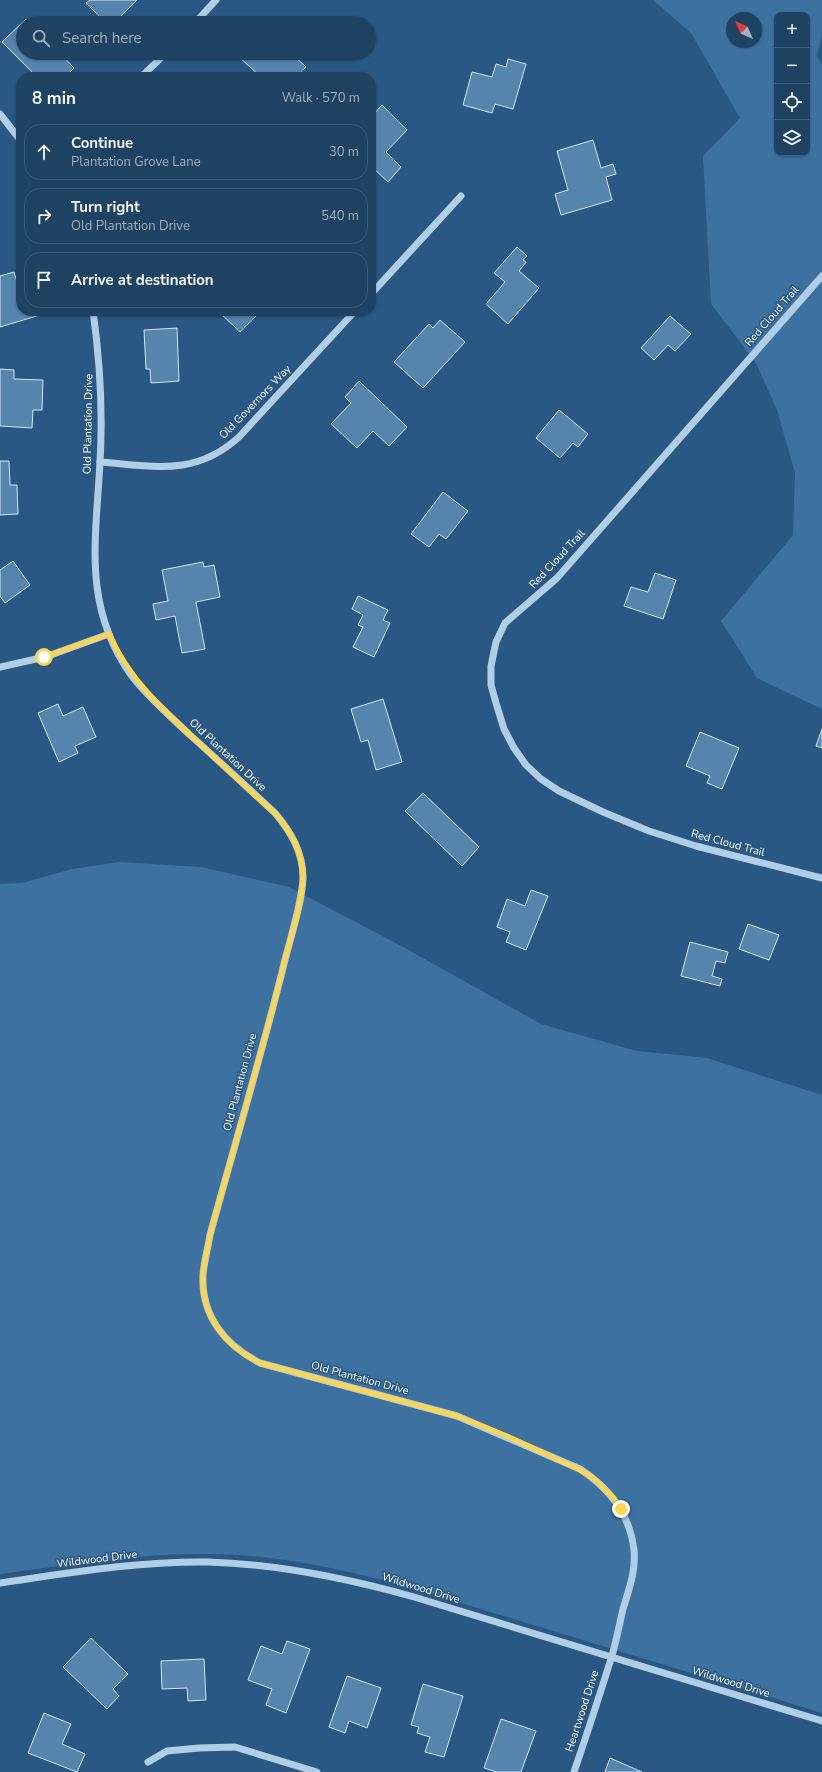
<!DOCTYPE html>
<html lang="en">
<head>
<meta charset="utf-8">
<style>
	:root { --surface:#1e4262; --page:#264968; --text:#f1f3f6; --muted:#a1b0be; --line:#3c5b77 }
	body { margin:0; font-family:"Nunito Sans",sans-serif; background:var(--page); color:var(--text) }
	.controls { position:absolute; right:12px; top:12px; display:grid; overflow:hidden; border-radius:8px; box-shadow:0 1px 3px #0004 }
	.controls button { width:36px; height:36px; display:grid; place-items:center; padding:0; border:0; border-bottom:1px solid var(--line); background:var(--surface); color:var(--text); font:20px sans-serif }
	.compass { position:absolute; left:726px; top:12px; width:36px; height:36px; border-radius:50%; background:var(--surface); box-shadow:0 1px 3px #0004; rotate:315deg }
	.stop { position:absolute; width:12px; height:12px; margin:-9px; border:3px solid #ffd54a; border-radius:50%; background:#fff }
	.stop.end { background:#ffd54a; border-color:#fff; box-shadow:0 1px 4px #0008 }
	.list { margin:0; padding:0; list-style:none }
	h2 { display:flex; justify-content:space-between; align-items:center; height:52px; margin:0; padding:0 16px; font-size:17px }
	h2 small { font-size:13px; font-weight:400; color:var(--muted) }
	.list li { display:grid; grid-template-columns:26px 1fr auto; gap:12px; align-items:center; box-sizing:border-box; height:56px; margin:0 8px 8px; padding:0 8px; border:1px solid var(--line); border-radius:16px }
	.list b { display:block; font-size:15px; white-space:nowrap }
	.list p { margin:0; font-size:13px; white-space:nowrap; color:var(--muted) }
	.list em { font-size:13px; font-style:normal; color:var(--muted) }
	.icon { flex:none; width:22px; height:22px; fill:none; stroke:currentColor; stroke-width:2; stroke-linecap:round; stroke-linejoin:round }
	.map { position:relative; flex:none; width:822px; height:1772px; overflow:hidden }
	.search { position:absolute; background:var(--surface); box-shadow:0 1px 3px #0004; left:16px; top:16px; width:360px; height:44px; display:flex; align-items:center; gap:10px; box-sizing:border-box; padding:0 14px; border-radius:22px; color:var(--muted); font-size:15px }
	.panel { position:absolute; background:var(--surface); box-shadow:0 1px 3px #0004; left:16px; top:72px; width:360px; height:244px; border-radius:16px }
	.map>svg:first-child { display:block }
	.green { fill:#3d72a0; fill-rule:evenodd }
	.building { fill:#5584ad; stroke:#d5e6f6 }
	.lines { fill:none; stroke-linecap:round; stroke-linejoin:round }
	.minor { stroke:#b1cee7; stroke-width:7 }
	.route { stroke:#ffd54a; stroke-width:5 }
	.labels { text-anchor:middle; dominant-baseline:central; stroke-width:3; stroke-linejoin:round; paint-order:stroke }
	.street-label { font-size:11px; fill:#fff; stroke:#285883 }
</style>
</head>
<body>
<div class="map">
<svg width="822" height="1772" viewBox="0 0 822 1772">
	<rect width="100%" height="100%" fill="#285883"/>
	<g class="green">
		<path d="M653 0H822V35L817 56 822 64V709L757 678 721 621 793 535 795 473 777 410 756 363 711 304 703 156 740 118 691 33ZM777 15H807V153H777ZM732 18H756V42H732Z"/>
		<path d="M119 862 201 867 289 887 405 948 541 1024 637 1051 707 1058 822 1095V1713L415 1589C347 1570 277 1554 206 1554 137 1553 68 1565 0 1574V884L22 883 72 869Z"/>
	</g>
	<g class="building">
		<path d="M90 0H137L114 23H98L102 19 86 3Z"/>
		<path d="M26 19 30 23H23V53H60L74 68 65 77H37L2 42Z"/>
		<path d="M245 53H291L306 67 298 75 300 77H261L240 58Z"/>
		<path d="M508 59 526 64 513 109 495 104 492 113 463 105 472 72 492 77 496 64 506 67Z"/>
		<path d="M382 105 407 130 386 152 401 167 388 182 371 166V117Z"/>
		<path d="M593 140 601 168 613 164 616 174 606 177 612 200 561 215 555 194 568 190 557 151Z"/>
		<path d="M517 247 527 256 523 260 526 262 519 271 539 288 508 324 486 304 505 282 494 273Z"/>
		<path d="M14 272 21 295V311H39L40 315 0 327V276Z"/>
		<path d="M218 311H261L240 332Z"/>
		<path d="M670 316 691 334 675 351 668 345 654 360 641 348Z"/>
		<path d="M440 320 465 342 423 388 394 362 429 324 433 328Z"/>
		<path d="M177 328 179 381 151 383 150 369H146L144 330Z"/>
		<path d="M0 369 14 370V379L43 380 42 410H33L32 428 0 426Z"/>
		<path d="M359 381 407 427 389 446 373 431 357 448 331 424 351 403 345 397Z"/>
		<path d="M559 410 588 434 578 447 573 443 560 458 536 438Z"/>
		<path d="M0 461H9L10 485H17L18 514 0 515Z"/>
		<path d="M443 492 468 511 446 539 439 534 429 547 411 534Z"/>
		<path d="M13 561 30 585 5 603 0 596V570Z"/>
		<path d="M203 562 204 567 214 565 220 597 196 602 205 649 182 653 175 616 156 620 153 604 168 601 162 570Z"/>
		<path d="M655 573 676 580 663 619 624 606 631 587 648 592Z"/>
		<path d="M358 596 388 610 383 620 390 623 374 657 353 647 363 627 358 625 363 615 352 609Z"/>
		<path d="M383 699 402 762 376 770 368 740 361 742 351 709Z"/>
		<path d="M58 704 63 716 83 707 96 737 75 746 78 753 59 762 38 713Z"/>
		<path d="M822 729V748L816 746Z"/>
		<path d="M700 732 739 748 722 789 707 783 710 776 686 766Z"/>
		<path d="M423 793 479 847 462 866 405 811Z"/>
		<path d="M531 890 548 896 526 950 506 942 510 932 497 927 507 899 525 906Z"/>
		<path d="M748 924 779 935 769 960 739 949Z"/>
		<path d="M690 942 728 952 725 963 716 961 712 976 722 979 720 986 681 976Z"/>
		<path d="M91 1638 128 1674 113 1689 119 1696 107 1709 63 1667Z"/>
		<path d="M287 1641 310 1649 286 1713 266 1705 272 1689 248 1680 261 1646 282 1654Z"/>
		<path d="M204 1659 206 1700 188 1701 187 1688 162 1689 161 1661Z"/>
		<path d="M347 1676 381 1688 367 1728 349 1721 345 1733 329 1727Z"/>
		<path d="M423 1684 463 1696 444 1757 425 1752 430 1737 417 1733 419 1727 411 1725Z"/>
		<path d="M44 1713 71 1724 62 1744 85 1754 77 1772 28 1753Z"/>
		<path d="M501 1719 536 1731 521 1772H497L484 1768Z"/>
		<path d="M610 1758 642 1772H605Z"/>
	</g>
	<g class="lines">
		<g class="minor">
			<path d="M195 23 216 0"/>
			<path d="M141 77 166 53"/>
			<path d="M0 114 21 141"/>
			<path d="M822 276 557 578 505 623 496 642 491 666V685L496 703 504 729 514 748 526 765 541 779 559 791 603 812 649 831 696 846 822 878"/>
			<path d="M371 294 461 196"/>
			<path d="M93 311C100 361 103 412 100 462 96 540 82 605 131 675 148 697 170 716 190 735 219 761 247 787 275 813 291 832 303 852 303 878 302 905 288 945 282 972 260 1060 234 1147 210 1235 208 1248 204 1262 203 1275 201 1316 225 1345 260 1363L457 1416 580 1469C609 1488 630 1514 634 1550 636 1571 629 1589 623 1609 619 1626 616 1643 611 1659 599 1697 587 1734 574 1772"/>
			<path d="M100 462C154 466 195 477 239 437L355 311"/>
			<path d="M0 667 45 657 109 634"/>
			<path d="M0 1583C69 1573 138 1561 208 1562 278 1564 346 1578 414 1597L822 1721"/>
			<path d="M148 1762 167 1751 199 1748 235 1747 317 1772"/>
		</g>
	</g>
	<g class="lines">
		<path class="route" d="M44 657 109 634C130 680 162 709 199 743 224 766 249 790 275 813 291 832 303 852 303 878 302 905 288 945 282 972 260 1060 234 1147 210 1235 208 1248 204 1262 203 1275 201 1316 225 1346 260 1363L457 1416 507 1436 580 1470 592 1477 613 1497 621 1509"/>
	</g>
	<g class="labels">
		<g class="street-label">
			<text transform="translate(772 316) rotate(-49)">Red Cloud Trail</text>
			<text transform="translate(255 402) rotate(-46)">Old Governors Way</text>
			<text transform="translate(88 424) rotate(-89)">Old Plantation Drive</text>
			<text transform="translate(557 559) rotate(-47)">Red Cloud Trail</text>
			<text transform="translate(228 755) rotate(43)">Old Plantation Drive</text>
			<text transform="translate(728 843) rotate(15)">Red Cloud Trail</text>
			<text transform="translate(240 1082) rotate(-75)">Old Plantation Drive</text>
			<text transform="translate(360 1378) rotate(15)">Old Plantation Drive</text>
			<text transform="translate(97 1559) rotate(-7)">Wildwood Drive</text>
			<text transform="translate(421 1588) rotate(17)">Wildwood Drive</text>
			<text transform="translate(731 1682) rotate(17)">Wildwood Drive</text>
			<text transform="translate(582 1711) rotate(-72)">Heartwood Drive</text>
		</g>
	</g>
</svg>
<div class="controls">
<button>+</button>
<button>−</button>
<button><svg class="icon" aria-label="locate" viewBox="0 0 24 24"><circle cx="12" cy="12" r="6"/><path d="M12 2v4M12 18v4M2 12h4M18 12h4"/></svg></button>
<button><svg class="icon" aria-label="layers" viewBox="0 0 24 24"><path d="M12 4l9 5-9 5-9-5zM3 14l9 5 9-5"/></svg></button>
</div>
<svg class="compass" viewBox="-18 -18 36 36"><path d="M0-13l5 13h-10z" fill="#e53935"/><path d="M0 13l5-13h-10z" fill="#a1b0be"/></svg>
<div class="stop" style="left:44px;top:657px"></div>
<div class="stop end" style="left:621px;top:1509px"></div>
<div class="search"><svg class="icon" aria-label="search" viewBox="0 0 24 24"><circle cx="10" cy="10" r="6"/><path d="M15 15l6 6"/></svg>Search here</div>
<section class="panel">
<h2>8 min<small>Walk · 570 m</small></h2>
<ul class="list">
<li><svg class="icon" aria-label="ahead" viewBox="0 0 24 24"><path d="M12 20V5M6 11l6-6 6 6"/></svg><div><b>Continue</b><p>Plantation Grove Lane</p></div><em>30 m</em></li>
<li><svg class="icon" aria-label="right" viewBox="0 0 24 24"><path d="M7 20v-9h11M14 6l5 5-5 5"/></svg><div><b>Turn right</b><p>Old Plantation Drive</p></div><em>540 m</em></li>
<li><svg class="icon" aria-label="arrive" viewBox="0 0 24 24"><path d="M6 21V4h12l-3 4 3 4H6"/></svg><div><b>Arrive at destination</b></div></li>
</ul>
</section>
</div>
</body>
</html>
